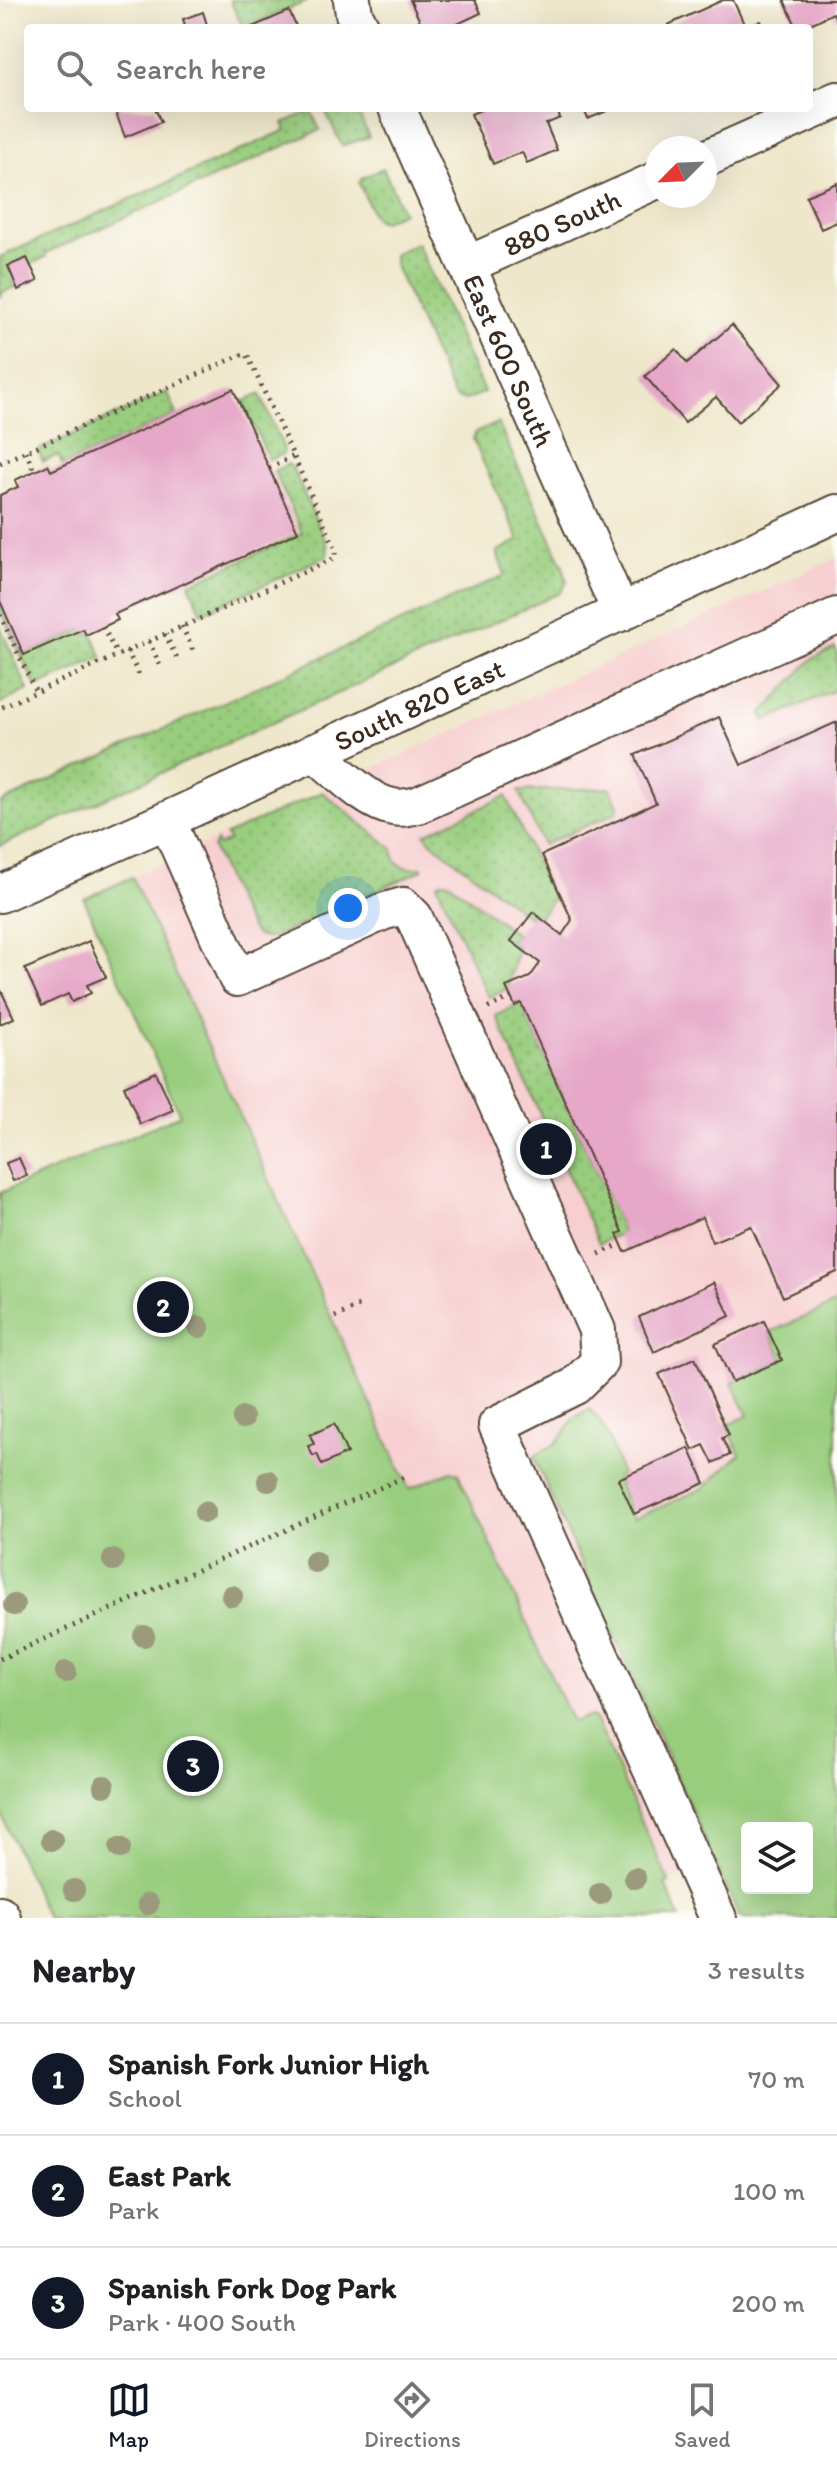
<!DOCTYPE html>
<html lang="en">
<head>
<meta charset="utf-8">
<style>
	:root { --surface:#fff; --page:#f6f6f6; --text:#202124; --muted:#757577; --line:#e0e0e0; --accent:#111827 }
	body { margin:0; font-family:Itim,sans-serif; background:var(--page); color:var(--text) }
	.controls { position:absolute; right:24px; bottom:24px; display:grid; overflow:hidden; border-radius:8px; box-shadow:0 8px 32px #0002 }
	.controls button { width:72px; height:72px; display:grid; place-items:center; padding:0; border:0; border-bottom:2px solid var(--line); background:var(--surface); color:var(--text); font:40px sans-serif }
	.compass { position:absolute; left:645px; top:136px; width:72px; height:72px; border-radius:50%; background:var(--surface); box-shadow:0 8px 32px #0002; rotate:246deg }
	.you { position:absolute; left:348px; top:908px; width:28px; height:28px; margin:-20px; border:6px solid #fff; border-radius:50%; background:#1a73e8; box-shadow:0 0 0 12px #1a73e833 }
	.badge { display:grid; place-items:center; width:52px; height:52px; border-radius:50%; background:var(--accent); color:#fff; font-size:26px; font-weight:700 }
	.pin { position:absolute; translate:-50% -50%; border:4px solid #fff; box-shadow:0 2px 8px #0006 }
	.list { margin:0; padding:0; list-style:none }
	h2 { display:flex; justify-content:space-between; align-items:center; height:104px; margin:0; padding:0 32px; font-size:34px }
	h2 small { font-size:26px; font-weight:400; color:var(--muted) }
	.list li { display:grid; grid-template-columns:52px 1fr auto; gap:24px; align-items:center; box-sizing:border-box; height:112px; padding:0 32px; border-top:2px solid var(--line) }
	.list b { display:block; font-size:30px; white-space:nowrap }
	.list p { margin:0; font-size:26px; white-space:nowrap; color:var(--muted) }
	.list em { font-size:26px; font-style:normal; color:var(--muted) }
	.icon { flex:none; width:44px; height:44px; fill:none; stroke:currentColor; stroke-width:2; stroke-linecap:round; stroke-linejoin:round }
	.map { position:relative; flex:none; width:837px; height:1918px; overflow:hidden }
	.search { position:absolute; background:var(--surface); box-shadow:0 8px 32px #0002; left:24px; right:24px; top:24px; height:88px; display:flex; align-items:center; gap:20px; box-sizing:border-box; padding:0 28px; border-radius:8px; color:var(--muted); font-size:30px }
	.sheet { height:440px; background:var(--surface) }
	nav { display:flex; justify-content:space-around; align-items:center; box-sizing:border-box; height:112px; border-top:2px solid var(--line); background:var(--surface); font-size:22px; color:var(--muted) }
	nav a { display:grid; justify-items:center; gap:4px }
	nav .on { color:var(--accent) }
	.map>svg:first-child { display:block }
	.built { fill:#f7cfd0; fill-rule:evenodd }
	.grass { fill:url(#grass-dots); stroke:#6a7c4e; stroke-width:2 }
	.park { fill:#99cd7e; stroke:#6a7c4e; stroke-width:2; fill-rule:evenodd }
	.building { fill:#e6a7c8 }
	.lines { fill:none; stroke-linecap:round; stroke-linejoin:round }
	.minor-casing { stroke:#564638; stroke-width:40 }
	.path { stroke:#564638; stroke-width:5; stroke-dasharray:2 6; stroke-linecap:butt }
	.minor { stroke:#fff; stroke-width:36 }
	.tree { fill:#9b9a7c }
	.labels { text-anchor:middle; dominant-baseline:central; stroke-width:6; stroke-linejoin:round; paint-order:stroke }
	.street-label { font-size:28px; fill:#3b2a1e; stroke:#fdfcf7 }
</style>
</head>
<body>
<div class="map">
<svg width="837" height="1918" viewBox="0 0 837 1918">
	<defs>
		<pattern id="grass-dots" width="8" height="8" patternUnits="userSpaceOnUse" patternTransform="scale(2)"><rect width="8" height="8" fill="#99cd7e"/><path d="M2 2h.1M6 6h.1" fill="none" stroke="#85b06c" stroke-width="1.8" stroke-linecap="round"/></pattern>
	</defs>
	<rect width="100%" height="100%" fill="#fdfcf7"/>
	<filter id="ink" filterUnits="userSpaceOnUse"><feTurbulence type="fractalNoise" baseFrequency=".0125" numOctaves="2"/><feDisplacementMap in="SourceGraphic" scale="16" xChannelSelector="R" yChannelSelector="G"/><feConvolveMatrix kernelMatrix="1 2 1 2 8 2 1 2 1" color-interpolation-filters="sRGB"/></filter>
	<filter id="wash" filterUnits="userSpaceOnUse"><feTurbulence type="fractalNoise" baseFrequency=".006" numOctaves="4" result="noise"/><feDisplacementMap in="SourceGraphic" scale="32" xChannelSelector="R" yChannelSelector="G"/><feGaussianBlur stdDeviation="1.8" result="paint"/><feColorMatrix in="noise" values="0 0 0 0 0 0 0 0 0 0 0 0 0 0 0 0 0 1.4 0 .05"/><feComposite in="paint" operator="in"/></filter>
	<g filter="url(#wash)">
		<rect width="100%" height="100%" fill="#efe7cb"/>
		<path class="built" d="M837 558V1918H740L714 1860 669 1882 595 1719 590 1716 572 1723 462 1479 450 1471 409 1490 132 877ZM747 1828H807V1888H747Z"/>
		<g class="grass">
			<path d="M230 0H308V1L243 28Z"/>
			<path d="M324 108H356L369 137 342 146Z"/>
			<path d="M311 111 320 130 46 253V257L30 265 27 258 8 266 17 286 1 293 0 298V257L286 130 283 123Z"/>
			<path d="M383 168 403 212 384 221H378L374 217 359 183 362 178Z"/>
			<path d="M417 243 484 392C473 397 463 405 453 395L394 264V254Z"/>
			<path d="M167 392 177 414 63 466 58 455 43 462 39 452 41 449Z"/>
			<path d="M260 394 284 449 283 454 269 460 243 402Z"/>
			<path d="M498 423 563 566 567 582 560 593 0 846V803L505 575 498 556V551L519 540 473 440 475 433Z"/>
			<path d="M288 464 292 467 328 547 327 556 202 613 189 584 302 533 274 471Z"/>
			<path d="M0 602 24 655 83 629 86 635 92 632 102 657 41 685H35L0 610Z"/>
			<path d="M0 626 28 690 0 704Z"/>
			<path d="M835 648 837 653V689L765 721 762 714 812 659Z"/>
			<path d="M610 788 618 805 617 812 543 845 519 791Z"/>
			<path d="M322 792 393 849C393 866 407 871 422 867V870L277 936C271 938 264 939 258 936 245 929 221 865 213 848L216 841 218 846 229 841 226 835Z"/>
			<path d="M506 796 553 899 539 917 533 912 529 917 431 842 425 834Z"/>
			<path d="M443 881 449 882 516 934 511 941 518 947 507 989 488 997 437 884Z"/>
			<path d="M521 1003 623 1232 599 1244 496 1016Z"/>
		</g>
		<g class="park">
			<path d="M132 877 409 1489 451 1471 458 1473 572 1722 590 1716 595 1719 669 1882 665 1884 680 1918H47L0 1811V1193L180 1115 84 899Z"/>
			<path d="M837 1303V1918H740L534 1458C540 1450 549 1450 557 1442 573 1427 563 1421 590 1409 607 1426 614 1451 621 1474L616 1478 633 1519 702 1489 740 1454 727 1425 748 1416 732 1382 782 1360 770 1332ZM747 1828H807V1888H747Z"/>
		</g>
		<g id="blocks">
			<g class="building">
				<path d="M410 0H475L481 13 449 28H423Z"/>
				<path d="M723 0H733L746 28 761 21 764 28H670L668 25Z"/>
				<path d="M784 0H837V22L833 13 802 28H797Z"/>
				<path d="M289 11 297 28H250Z"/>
				<path d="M203 12 208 28H186L183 19Z"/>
				<path d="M114 108H155L161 122 125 137Z"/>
				<path d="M485 108H556L560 118 546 124 557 150 527 163 522 152 493 164 471 114Z"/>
				<path d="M583 108H614L588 119Z"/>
				<path d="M837 183V222L821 229 806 196Z"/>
				<path d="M27 258 38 281 18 290 8 266Z"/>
				<path d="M732 325 782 384 738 422 716 397 685 423 645 376 676 349 687 363Z"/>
				<path d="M233 389 298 532 115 614 118 620 86 635 83 629 24 655 0 601V495L18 487 15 480 48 465 51 471Z"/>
				<path d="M719 717 741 765 837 722V1272L783 1297 751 1226 712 1242 702 1217 625 1252 617 1234 623 1232 521 1003 515 1006 506 987 530 977 540 963 511 941 533 912 562 935 572 920 542 855 656 803 635 755Z"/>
				<path d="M89 941 106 977 87 985 91 993 72 1002 68 994 42 1006 25 969Z"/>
				<path d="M0 988 14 1018 0 1024Z"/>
				<path d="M156 1072 173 1110 140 1124 124 1086Z"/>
				<path d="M19 1158 27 1176 13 1181 6 1163Z"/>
				<path d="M714 1282 730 1316 654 1352 639 1317Z"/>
				<path d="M764 1321 782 1360 732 1382 715 1344Z"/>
				<path d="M695 1358 729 1435 722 1438 730 1455 713 1463 704 1445 693 1450 659 1374Z"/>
				<path d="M334 1424 347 1453 322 1465 317 1454 313 1456 308 1446 314 1444 310 1435Z"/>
				<path d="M689 1448 705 1483 634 1514 618 1479Z"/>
			</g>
		</g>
	</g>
	<g filter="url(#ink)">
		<use href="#blocks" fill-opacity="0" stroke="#564638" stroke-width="2"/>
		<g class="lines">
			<defs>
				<g id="minor">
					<path d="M352 0 354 14 361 28"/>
					<path id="s1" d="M397 108 621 613"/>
					<path d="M705 159 837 100"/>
					<path id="s2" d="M467 265 657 180"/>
					<path d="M314 752C334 768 367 803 393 807 402 809 409 807 418 805L837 616"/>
					<path d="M167 820 237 978 382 912 403 906 414 917 597 1330 599 1362 575 1386 497 1425 718 1918"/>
					<path id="s3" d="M0 894 167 820 837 513"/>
					<path d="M0 1914 2 1918"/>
				</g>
			</defs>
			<use href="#minor" class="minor-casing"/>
			<g class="path">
				<path d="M26 451 34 471"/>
				<path d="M0 463 241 355 247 354 336 550V556L333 559 36 692"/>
				<path d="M269 468 294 456"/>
				<path d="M0 615 36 692 0 708"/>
				<path d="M182 626 194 653"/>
				<path d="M103 627 117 655"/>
				<path d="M165 634 178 660"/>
				<path d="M149 641 161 668"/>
				<path d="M127 651 140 677"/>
				<path d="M488 1008 511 997"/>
				<path d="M599 1254 621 1244"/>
				<path d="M335 1317 361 1305"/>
				<path d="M0 1659 406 1476"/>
			</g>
			<use href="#minor" class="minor"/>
		</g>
		<g class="tree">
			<circle cx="199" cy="1327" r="11"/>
			<circle cx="243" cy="1418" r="11"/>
			<circle cx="268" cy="1481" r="11"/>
			<circle cx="205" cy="1512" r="11"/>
			<circle cx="113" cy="1560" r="11"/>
			<circle cx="315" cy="1562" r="11"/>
			<circle cx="232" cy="1596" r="11"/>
			<circle cx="14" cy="1605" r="11"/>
			<circle cx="144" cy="1636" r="11"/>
			<circle cx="66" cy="1672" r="11"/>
			<circle cx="104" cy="1786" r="11"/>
			<circle cx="52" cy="1840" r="11"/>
			<circle cx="120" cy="1848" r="11"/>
			<circle cx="635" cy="1878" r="11"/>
			<circle cx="74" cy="1890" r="11"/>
			<circle cx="600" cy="1894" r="11"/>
			<circle cx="148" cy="1904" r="11"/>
		</g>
	</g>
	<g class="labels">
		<g class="street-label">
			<text stroke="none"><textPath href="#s2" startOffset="104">880 South</textPath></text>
			<text stroke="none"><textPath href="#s1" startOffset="276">East 600 South</textPath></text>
			<text stroke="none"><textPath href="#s3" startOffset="460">South 820 East</textPath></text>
		</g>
	</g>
</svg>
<div class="controls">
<button><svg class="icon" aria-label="layers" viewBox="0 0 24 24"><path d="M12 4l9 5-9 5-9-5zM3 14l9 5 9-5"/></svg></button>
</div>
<svg class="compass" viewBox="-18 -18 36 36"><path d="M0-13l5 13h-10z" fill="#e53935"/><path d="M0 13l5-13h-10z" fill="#757577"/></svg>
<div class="you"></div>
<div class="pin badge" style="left:546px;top:1149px">1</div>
<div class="pin badge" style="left:163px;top:1307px">2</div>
<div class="pin badge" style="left:193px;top:1766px">3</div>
<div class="search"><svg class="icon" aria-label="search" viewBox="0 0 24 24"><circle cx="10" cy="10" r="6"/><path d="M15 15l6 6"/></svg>Search here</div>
</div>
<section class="sheet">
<h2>Nearby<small>3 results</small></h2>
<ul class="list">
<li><span class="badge">1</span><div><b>Spanish Fork Junior High</b><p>School</p></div><em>70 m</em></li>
<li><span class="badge">2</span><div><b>East Park</b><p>Park</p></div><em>100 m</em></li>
<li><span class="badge">3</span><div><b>Spanish Fork Dog Park</b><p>Park · 400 South</p></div><em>200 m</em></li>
</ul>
</section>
<nav>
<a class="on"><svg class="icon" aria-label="map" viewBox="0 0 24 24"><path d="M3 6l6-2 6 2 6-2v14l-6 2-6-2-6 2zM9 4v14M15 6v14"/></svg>Map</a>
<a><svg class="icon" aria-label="directions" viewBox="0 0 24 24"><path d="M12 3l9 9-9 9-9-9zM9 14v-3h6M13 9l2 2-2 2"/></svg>Directions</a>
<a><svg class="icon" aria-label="saved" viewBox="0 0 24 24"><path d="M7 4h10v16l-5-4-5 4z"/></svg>Saved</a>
</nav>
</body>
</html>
